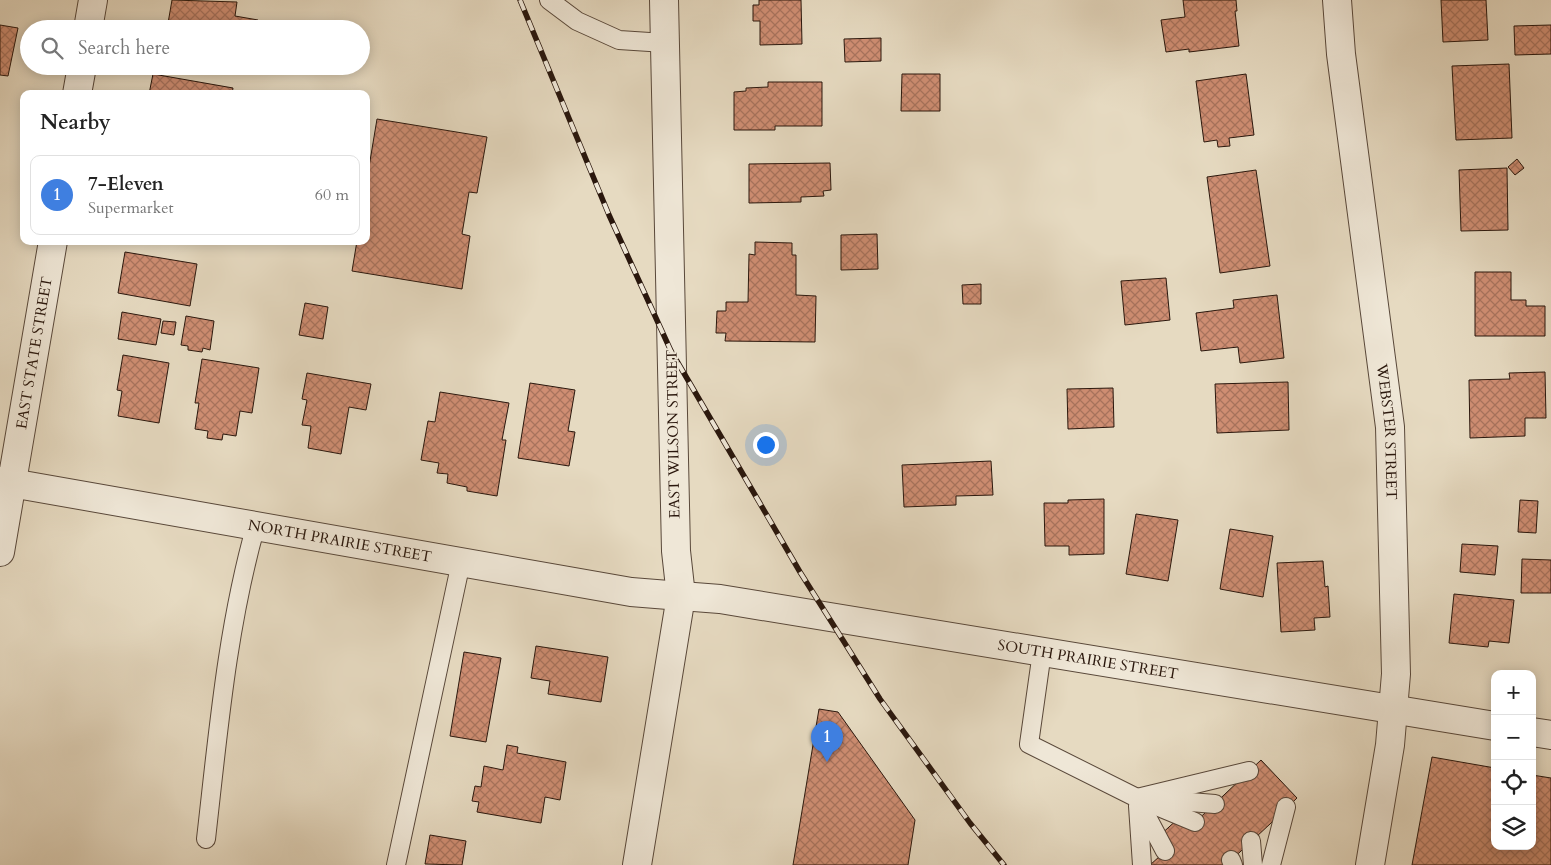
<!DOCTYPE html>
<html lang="en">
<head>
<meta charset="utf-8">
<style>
	:root { --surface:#fff; --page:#f6f6f6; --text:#222; --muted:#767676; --line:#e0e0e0; --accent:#d93025 }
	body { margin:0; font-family:Cardo,serif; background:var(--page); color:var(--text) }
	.controls { position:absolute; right:15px; bottom:15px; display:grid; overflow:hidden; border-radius:10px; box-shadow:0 2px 12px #0003 }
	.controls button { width:45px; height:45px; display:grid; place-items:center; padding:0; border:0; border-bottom:1px solid var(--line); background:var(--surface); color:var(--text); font:25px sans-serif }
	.you { position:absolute; left:765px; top:444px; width:18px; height:18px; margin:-12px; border:4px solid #fff; border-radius:50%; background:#1a73e8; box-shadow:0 0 0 8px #1a73e833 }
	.badge { display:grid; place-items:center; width:32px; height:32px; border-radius:50%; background:var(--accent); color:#fff; font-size:16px; font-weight:700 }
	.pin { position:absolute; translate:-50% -41px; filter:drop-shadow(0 1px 2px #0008) }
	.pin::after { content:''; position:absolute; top:26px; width:18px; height:15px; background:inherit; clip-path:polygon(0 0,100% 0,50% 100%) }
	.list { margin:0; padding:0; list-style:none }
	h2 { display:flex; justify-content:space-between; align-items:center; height:65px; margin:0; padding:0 20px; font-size:21px }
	h2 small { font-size:16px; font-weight:400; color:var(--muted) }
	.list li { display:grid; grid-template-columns:32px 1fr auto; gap:15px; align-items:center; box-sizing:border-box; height:80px; margin:0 10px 10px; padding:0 10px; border:1px solid var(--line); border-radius:10px }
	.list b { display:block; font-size:19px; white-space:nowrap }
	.list p { margin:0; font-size:16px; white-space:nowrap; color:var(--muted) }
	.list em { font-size:16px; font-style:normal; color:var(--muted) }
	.icon { flex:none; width:28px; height:28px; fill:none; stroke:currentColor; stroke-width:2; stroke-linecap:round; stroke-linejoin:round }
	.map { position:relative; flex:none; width:1551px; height:865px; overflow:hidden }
	.search { position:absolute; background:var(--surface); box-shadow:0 2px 12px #0003; left:20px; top:20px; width:350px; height:55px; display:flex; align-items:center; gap:12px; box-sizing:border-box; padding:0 18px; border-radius:28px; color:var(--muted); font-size:19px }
	.panel { position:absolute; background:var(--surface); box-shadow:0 2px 12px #0003; left:20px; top:90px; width:350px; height:155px; border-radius:10px }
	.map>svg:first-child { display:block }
	.building { fill:url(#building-cross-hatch); stroke:#2a170d }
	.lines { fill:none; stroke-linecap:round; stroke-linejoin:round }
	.service-casing { stroke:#59483a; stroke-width:20 }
	.minor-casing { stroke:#59483a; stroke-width:30 }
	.tertiary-casing { stroke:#59483a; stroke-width:30 }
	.service { stroke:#efe7d7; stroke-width:18 }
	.minor { stroke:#efe7d7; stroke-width:28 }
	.tertiary { stroke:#efe7d7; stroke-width:28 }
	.rail-casing { stroke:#2a170d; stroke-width:5.5 }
	.rail { stroke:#efe7d7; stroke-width:4; stroke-dasharray:11; stroke-linecap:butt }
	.labels { text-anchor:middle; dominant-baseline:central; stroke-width:4; stroke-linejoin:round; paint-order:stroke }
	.street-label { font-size:15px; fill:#2a170d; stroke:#efe7d7 }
</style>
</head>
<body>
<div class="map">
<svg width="1551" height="865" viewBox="0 0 1551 865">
	<defs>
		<pattern id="building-cross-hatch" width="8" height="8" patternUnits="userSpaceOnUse" patternTransform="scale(1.25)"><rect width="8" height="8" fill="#cf8e73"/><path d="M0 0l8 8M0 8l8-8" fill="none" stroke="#a8735d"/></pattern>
	</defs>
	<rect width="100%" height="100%" fill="#e6dac1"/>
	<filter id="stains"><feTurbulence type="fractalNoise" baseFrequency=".004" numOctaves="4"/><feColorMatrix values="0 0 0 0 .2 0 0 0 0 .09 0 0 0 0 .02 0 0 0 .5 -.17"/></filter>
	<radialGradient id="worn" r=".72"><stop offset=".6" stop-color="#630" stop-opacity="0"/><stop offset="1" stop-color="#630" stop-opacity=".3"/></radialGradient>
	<g class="building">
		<path d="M172 0 237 2 235 16 258 20 257 29H167Z"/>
		<path d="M759 0H801L802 44 760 45V21H753V5H759Z"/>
		<path d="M1183 0H1236L1237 11H1235L1239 46 1189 52V49L1166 52 1161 20 1185 17Z"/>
		<path d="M1441 0H1486L1488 40 1443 42Z"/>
		<path d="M0 25 18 28 8 76 0 75Z"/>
		<path d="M1551 25V54L1515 55 1514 26Z"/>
		<path d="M881 38V61L845 62 844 39Z"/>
		<path d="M1509 64 1512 138 1456 140 1452 66Z"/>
		<path d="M153 74 233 88 232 94H149Z"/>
		<path d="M902 74H940V111H901Z"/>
		<path d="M1246 74 1254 135 1229 138 1230 146 1218 147 1217 140 1204 142 1196 81Z"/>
		<path d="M768 82H822V126H775V130H734V92L746 91V88L768 87Z"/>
		<path d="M377 119 487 137 477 193 469 192 462 234 470 236 462 289 352 271 357 241H366V185Z"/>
		<path d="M1517 159 1524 168 1515 175 1508 167Z"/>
		<path d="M830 163 831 190 823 191 824 196 801 197V202L749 203V164Z"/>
		<path d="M1507 168 1508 230 1461 231 1459 170Z"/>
		<path d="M1256 170 1270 266 1220 273 1207 177Z"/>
		<path d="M877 234 878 269 841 270V235Z"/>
		<path d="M755 242 792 243V255H796V295L816 296 815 342 725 341 726 333H716L717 311H726V302H748L749 254 755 255Z"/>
		<path d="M125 252 197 264 190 306 118 293Z"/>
		<path d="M1475 272H1511V300H1526V306H1545V336H1475Z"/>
		<path d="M1166 278 1170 320 1125 325 1121 281Z"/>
		<path d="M981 284V304H963L962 285Z"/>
		<path d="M1277 295 1284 358 1240 363 1238 347 1201 351 1196 313 1234 308 1233 300Z"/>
		<path d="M305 303 328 307 323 339 299 335Z"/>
		<path d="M122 312 161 319 156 345 118 339Z"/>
		<path d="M186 316 214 321 210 350 203 348 202 352 188 350V346L181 345Z"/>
		<path d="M163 321 176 322 174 335 161 333Z"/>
		<path d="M123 355 169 363 159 423 118 416 122 391 117 390Z"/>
		<path d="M202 359 259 368 252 413 240 411 236 436 223 434 222 440 207 438 208 431 195 429 199 403H195Z"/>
		<path d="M1545 372 1546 418H1525V436L1470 438 1469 380 1510 379 1509 373Z"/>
		<path d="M307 373 371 384 366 410 349 407 341 454 308 448 311 426 302 425 307 400 302 399Z"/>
		<path d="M1288 382 1289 430 1217 433 1215 384Z"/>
		<path d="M530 383 575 390 568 431 575 432 569 466 518 458Z"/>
		<path d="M1113 388 1114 427 1068 429 1067 389Z"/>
		<path d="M440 392 509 403 502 440H506L497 496 467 491V487L447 483 448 474 437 473 439 463 421 460 428 421 435 422Z"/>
		<path d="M991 461 993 495 956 496V505L904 507 902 465Z"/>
		<path d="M1104 499V554L1069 555V546H1045L1044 503H1068V500Z"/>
		<path d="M1520 500 1538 501 1536 533 1518 532Z"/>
		<path d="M1136 514 1178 520 1168 581 1126 574Z"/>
		<path d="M1230 529 1273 536 1263 597 1220 589Z"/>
		<path d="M1462 544 1498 546 1495 575 1460 572Z"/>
		<path d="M1522 559 1551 560V593H1521Z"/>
		<path d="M1323 561 1325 587 1328 586 1330 617 1314 618 1315 630 1281 632 1277 563Z"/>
		<path d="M1454 594 1514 600 1509 643 1489 641 1488 647 1449 643Z"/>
		<path d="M536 646 608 657 601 702 548 694 550 681 531 678Z"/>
		<path d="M464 652 501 658 486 742 450 736Z"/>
		<path d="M819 709 838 712 915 820 908 865H793Z"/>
		<path d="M507 745 518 747 517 753 566 762 560 800 545 797 541 823 477 812 479 802 472 801 475 786 481 787 484 766 503 770Z"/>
		<path d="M1432 757 1495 768V846H1532V775L1551 778V865H1412Z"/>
		<path d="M1261 760 1297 798 1270 824 1226 865H1150L1170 847 1159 836 1179 818 1188 829Z"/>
		<path d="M430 835 466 841 462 865 425 864Z"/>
	</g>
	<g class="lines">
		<defs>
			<g id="service">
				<path d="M549 0 577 21 619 40 665 43"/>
				<path d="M1042 652 1029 744 1137 798 1165 851"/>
				<path d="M1137 798 1249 771"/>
				<path d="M1152 799 1215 804"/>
				<path d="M1154 805 1195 822"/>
				<path d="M1138 806 1142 865"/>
				<path d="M206 839C218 734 227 627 256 525"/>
				<path d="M1251 841 1253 865"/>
				<path d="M1231 860 1233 865"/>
				<path d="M396 865 461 562"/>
				<path d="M1271 865 1286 807"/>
			</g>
			<g id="minor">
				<path id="s1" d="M1337 0 1341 54 1390 427 1396 674 1390 745 1370 865"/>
				<path d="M88 29 93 0"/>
				<path d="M77 94 82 66"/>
				<path id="s2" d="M0 481 631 592 681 596"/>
				<path id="s3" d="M0 552 53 241"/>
			</g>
			<g id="tertiary">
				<path id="s4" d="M681 596 720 599 1495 726"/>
				<path d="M1532 732 1551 735"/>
				<path d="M637 865 681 596 676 551 664 0"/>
			</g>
		</defs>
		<use href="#service" class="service-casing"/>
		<use href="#minor" class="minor-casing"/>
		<use href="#tertiary" class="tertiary-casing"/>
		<use href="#service" class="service"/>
		<use href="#minor" class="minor"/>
		<use href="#tertiary" class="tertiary"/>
		<defs>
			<path id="rail" d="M520 0 609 215 671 351 800 572 880 699 970 823 1004 865"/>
		</defs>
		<use href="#rail" class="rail-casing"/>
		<use href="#rail" class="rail"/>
	</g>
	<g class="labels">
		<g class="street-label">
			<text stroke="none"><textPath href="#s3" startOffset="202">EAST STATE STREET</textPath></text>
			<text stroke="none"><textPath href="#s1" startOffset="435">WEBSTER STREET</textPath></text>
			<text transform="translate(673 434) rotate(-91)">EAST WILSON STREET</text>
			<text stroke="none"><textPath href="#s2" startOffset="345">NORTH PRAIRIE STREET</textPath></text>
			<text stroke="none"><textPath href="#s4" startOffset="412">SOUTH PRAIRIE STREET</textPath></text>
		</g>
	</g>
	<rect width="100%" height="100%" filter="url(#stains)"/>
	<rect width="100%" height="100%" fill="url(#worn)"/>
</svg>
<div class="controls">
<button>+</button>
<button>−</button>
<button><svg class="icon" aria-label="locate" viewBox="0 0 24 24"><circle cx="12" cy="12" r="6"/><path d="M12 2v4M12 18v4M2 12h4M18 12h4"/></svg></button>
<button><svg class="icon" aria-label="layers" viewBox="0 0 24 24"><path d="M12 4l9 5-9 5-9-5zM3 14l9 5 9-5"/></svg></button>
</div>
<div class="you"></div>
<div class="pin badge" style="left:827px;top:762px;background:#3f7fe0">1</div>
<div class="search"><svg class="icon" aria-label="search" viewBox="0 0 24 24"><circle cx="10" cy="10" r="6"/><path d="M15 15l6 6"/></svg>Search here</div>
<section class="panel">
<h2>Nearby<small></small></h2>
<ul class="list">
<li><span class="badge" style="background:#3f7fe0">1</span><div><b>7-Eleven</b><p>Supermarket</p></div><em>60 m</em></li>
</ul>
</section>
</div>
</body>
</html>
